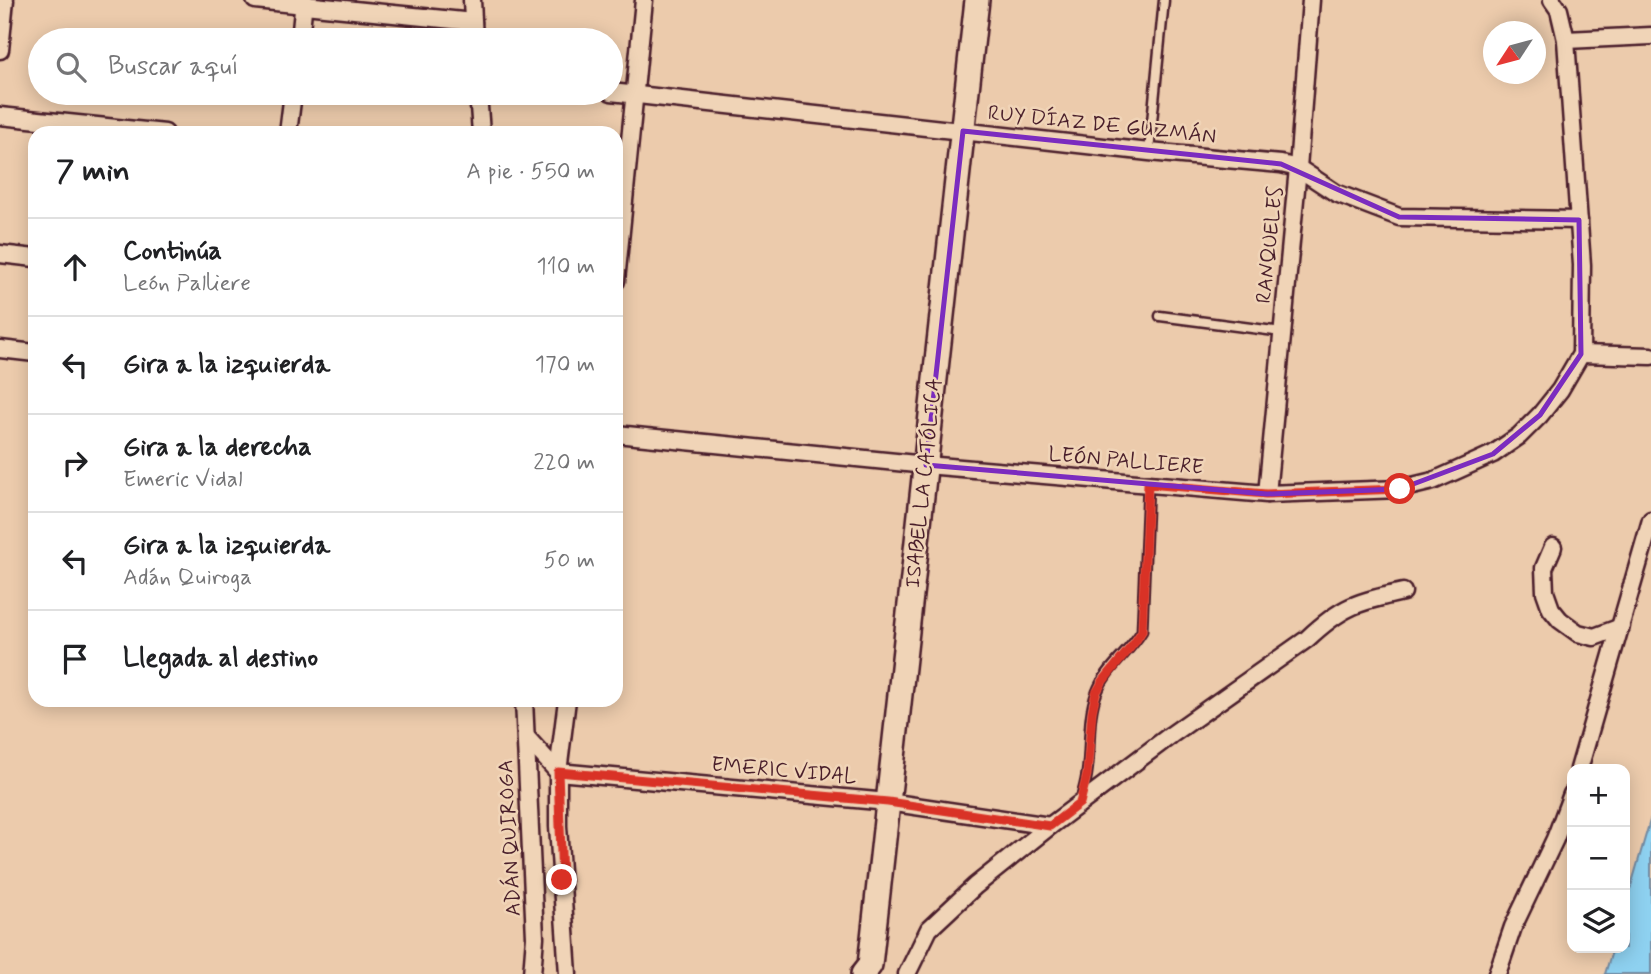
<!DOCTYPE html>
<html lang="es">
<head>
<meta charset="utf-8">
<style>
	:root { --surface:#fff; --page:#f6f6f6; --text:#202124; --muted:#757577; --line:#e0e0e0 }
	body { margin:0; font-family:Mynerve,sans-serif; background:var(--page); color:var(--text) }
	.controls { position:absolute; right:21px; bottom:21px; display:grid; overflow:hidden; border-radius:14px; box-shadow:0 4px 18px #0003 }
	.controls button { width:63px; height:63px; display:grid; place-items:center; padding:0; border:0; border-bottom:2px solid var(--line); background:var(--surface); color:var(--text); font:35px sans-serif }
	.compass { position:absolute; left:1483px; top:21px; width:63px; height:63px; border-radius:50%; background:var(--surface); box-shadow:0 4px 18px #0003; rotate:234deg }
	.stop { position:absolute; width:21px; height:21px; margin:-16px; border:5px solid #d93025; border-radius:50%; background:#fff }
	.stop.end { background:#d93025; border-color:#fff; box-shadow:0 2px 7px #0008 }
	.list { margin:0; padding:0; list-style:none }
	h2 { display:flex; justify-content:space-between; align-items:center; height:91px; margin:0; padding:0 28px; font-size:30px }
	h2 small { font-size:23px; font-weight:400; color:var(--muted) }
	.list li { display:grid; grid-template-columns:46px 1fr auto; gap:21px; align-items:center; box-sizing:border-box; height:98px; padding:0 28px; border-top:2px solid var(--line) }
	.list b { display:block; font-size:26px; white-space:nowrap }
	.list p { margin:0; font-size:23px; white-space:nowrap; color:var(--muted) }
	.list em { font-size:23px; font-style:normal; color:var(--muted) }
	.icon { flex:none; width:38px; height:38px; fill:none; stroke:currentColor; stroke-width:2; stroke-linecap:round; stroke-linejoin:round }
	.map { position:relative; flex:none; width:1651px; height:974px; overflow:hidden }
	.search { position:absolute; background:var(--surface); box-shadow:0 4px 18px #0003; left:28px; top:28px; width:595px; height:77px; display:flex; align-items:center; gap:18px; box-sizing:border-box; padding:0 24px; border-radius:38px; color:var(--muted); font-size:26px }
	.panel { position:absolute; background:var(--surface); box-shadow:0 4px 18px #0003; left:28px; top:126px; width:595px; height:581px; border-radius:21px }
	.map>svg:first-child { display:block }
	.water { fill:#8ed1f0; stroke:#738aa1; stroke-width:2 }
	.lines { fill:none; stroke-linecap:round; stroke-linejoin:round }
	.lane-casing { stroke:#4a1f2b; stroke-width:13 }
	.street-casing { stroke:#4a1f2b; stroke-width:21 }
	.secondary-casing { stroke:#4a1f2b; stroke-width:28 }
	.lane { stroke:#f0d4b7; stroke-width:8 }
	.street { stroke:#f0d4b7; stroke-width:16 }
	.secondary { stroke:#f0d4b7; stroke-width:23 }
	.route { stroke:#d93025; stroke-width:9 }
	.marked { fill:none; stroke:#7b2cbf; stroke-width:5; stroke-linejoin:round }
	.labels { text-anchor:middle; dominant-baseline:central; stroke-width:5; stroke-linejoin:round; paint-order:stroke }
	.street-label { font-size:21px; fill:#4a1f2b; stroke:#f0d4b7 }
</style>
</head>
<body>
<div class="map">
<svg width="1651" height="974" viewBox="0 0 1651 974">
	<rect width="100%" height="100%" fill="#eccbac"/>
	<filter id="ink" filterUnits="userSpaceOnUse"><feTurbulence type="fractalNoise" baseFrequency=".0143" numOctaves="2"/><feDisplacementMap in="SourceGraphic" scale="14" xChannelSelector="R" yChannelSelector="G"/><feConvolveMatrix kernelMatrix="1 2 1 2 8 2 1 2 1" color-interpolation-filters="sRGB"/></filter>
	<g filter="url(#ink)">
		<path class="water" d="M1651 817V974H1605L1613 948H1625V907Z"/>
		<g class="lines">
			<defs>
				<g id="lane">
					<path d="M1149 152 1164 0"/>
					<path d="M1160 316 1282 332"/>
					<path d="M1081 800C1083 791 1086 782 1087 773 1091 747 1087 717 1097 692 1106 668 1129 653 1142 631L1148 484"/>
				</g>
				<g id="street">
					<path d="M255 0 473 22"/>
					<path d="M472 0 474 40"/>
					<path d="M300 40 304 0"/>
					<path d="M1566 40 1651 36"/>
					<path d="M0 50 5 0"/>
					<path d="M611 92 1149 152 1281 164 1298 168 1336 193 1399 217 1579 220"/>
					<path d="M478 93 481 133"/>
					<path d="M0 116 165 133"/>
					<path d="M288 133 293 93"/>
					<path d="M0 254 35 258"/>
					<path d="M616 281 644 0"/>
					<path d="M0 349 35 353"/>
					<path d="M1581 354 1651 356"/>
					<path d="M616 434 926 465 1267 494 1400 489 1433 481 1460 469 1493 454 1519 436 1540 415 1560 390 1581 354 1582 265 1566 40 1559 10 1552 0"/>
					<path d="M1267 494 1298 168 1311 0"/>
					<path d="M1553 547 1544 568 1545 592 1551 609 1560 620 1578 633 1594 637 1621 627"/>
					<path d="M524 700 535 937 532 974"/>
					<path d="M567 700 558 772V826L568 974"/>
					<path d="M527 738 558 772 888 802 1050 826"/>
					<path d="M1579 769 1651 520"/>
					<path d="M907 974 929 929 975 886 1050 826 1171 735 1307 639C1342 606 1357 602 1403 592"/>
					<path d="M1497 974 1513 927 1555 839 1572 794"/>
				</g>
				<path id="secondary" d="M863 974 870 965 977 0"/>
			</defs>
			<use href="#lane" class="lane-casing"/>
			<use href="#street" class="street-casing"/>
			<use href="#secondary" class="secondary-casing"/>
			<use href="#lane" class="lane"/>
			<use href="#street" class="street"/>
			<use href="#secondary" class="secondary"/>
		</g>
	</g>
	<g class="lines" filter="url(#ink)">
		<path class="route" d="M562 880 558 772 888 802 1050 826 1080 803 1087 775 1092 712 1096 693 1103 681 1135 642 1142 631 1148 484 1266 494 1400 489"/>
	</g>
	<path class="marked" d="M963 131 1281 164 1399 217 1579 220 1581 354 1540 415 1493 454 1400 489 1267 494 926 465Z"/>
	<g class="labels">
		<g class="street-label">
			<text transform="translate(1102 125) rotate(6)">RUY DÍAZ DE GUZMÁN</text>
			<text transform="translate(1270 245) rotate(-84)">RANQUELES</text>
			<text transform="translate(1126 461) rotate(5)">LEÓN PALLIERE</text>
			<text transform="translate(924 483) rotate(-84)">ISABEL LA CATÓLICA</text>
			<text transform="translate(784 771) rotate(5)">EMERIC VIDAL</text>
			<text transform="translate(510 838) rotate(-93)">ADÁN QUIROGA</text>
		</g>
	</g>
</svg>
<div class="controls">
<button>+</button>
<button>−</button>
<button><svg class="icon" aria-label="layers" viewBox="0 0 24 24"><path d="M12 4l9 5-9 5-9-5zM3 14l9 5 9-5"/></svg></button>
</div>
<svg class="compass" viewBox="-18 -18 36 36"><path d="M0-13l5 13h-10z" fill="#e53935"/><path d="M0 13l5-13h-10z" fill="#757577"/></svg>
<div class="stop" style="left:1400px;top:489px"></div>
<div class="stop end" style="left:562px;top:880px"></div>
<div class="search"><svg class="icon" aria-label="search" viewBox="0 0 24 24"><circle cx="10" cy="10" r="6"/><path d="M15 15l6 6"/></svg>Buscar aquí</div>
<section class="panel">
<h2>7 min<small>A pie · 550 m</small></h2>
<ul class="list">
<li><svg class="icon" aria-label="ahead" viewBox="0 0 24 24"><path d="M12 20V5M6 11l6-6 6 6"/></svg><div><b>Continúa</b><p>León Palliere</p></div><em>110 m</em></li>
<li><svg class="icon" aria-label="left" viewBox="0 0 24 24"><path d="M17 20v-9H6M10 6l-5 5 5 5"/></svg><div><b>Gira a la izquierda</b></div><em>170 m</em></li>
<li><svg class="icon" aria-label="right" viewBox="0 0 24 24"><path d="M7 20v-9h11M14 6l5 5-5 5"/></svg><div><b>Gira a la derecha</b><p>Emeric Vidal</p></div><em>220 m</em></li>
<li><svg class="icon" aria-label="left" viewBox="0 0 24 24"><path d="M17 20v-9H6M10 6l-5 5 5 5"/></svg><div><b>Gira a la izquierda</b><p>Adán Quiroga</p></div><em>50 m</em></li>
<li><svg class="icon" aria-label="arrive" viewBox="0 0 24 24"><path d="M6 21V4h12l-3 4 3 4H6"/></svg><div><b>Llegada al destino</b></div></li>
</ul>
</section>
</div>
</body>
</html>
